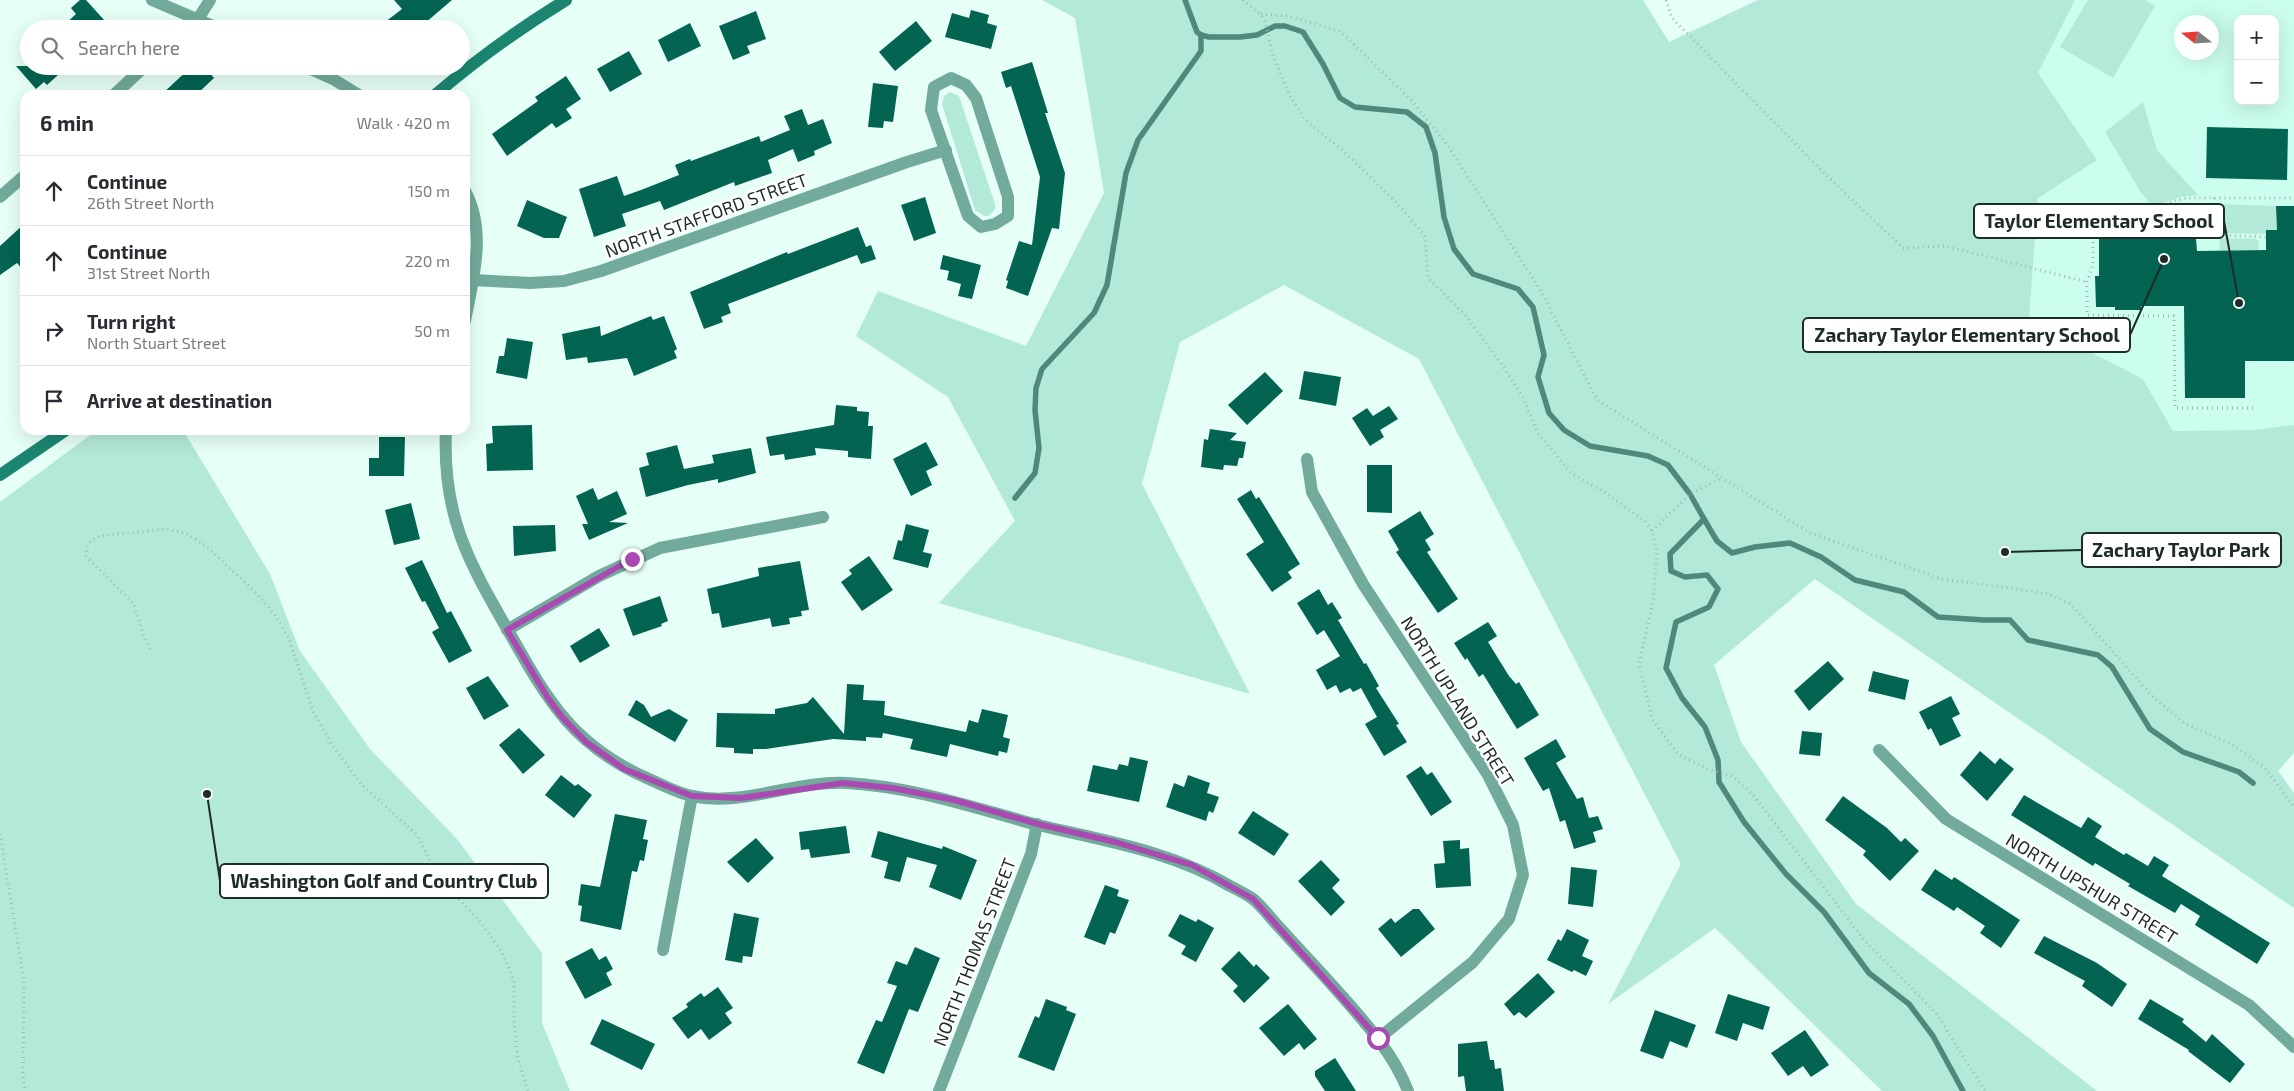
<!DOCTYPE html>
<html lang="en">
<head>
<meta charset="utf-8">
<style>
	:root { --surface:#fff; --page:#f7f7f7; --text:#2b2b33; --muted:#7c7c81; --line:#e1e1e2 }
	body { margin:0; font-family:"Exo 2",sans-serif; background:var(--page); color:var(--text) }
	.controls { position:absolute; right:15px; top:15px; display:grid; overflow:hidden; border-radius:10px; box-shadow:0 5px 20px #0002 }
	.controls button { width:45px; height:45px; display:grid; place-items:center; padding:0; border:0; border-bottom:1px solid var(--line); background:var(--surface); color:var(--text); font:25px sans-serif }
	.compass { position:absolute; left:2174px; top:15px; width:45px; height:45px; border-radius:50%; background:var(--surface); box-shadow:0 5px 20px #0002; rotate:287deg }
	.stop { position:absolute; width:15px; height:15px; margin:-11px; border:4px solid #aa49b1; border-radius:50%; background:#fff }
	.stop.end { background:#aa49b1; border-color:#fff; box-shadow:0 1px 5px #0008 }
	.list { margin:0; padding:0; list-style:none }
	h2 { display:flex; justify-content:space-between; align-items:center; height:65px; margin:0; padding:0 20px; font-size:21px }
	h2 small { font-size:16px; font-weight:400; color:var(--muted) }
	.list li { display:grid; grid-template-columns:32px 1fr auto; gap:15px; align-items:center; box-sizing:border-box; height:70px; padding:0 20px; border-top:1px solid var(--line) }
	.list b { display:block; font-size:19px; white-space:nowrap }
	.list p { margin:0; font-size:16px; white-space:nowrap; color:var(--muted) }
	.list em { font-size:16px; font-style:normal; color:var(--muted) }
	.icon { flex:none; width:28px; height:28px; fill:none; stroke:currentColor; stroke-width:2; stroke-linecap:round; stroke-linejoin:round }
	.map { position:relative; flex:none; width:2294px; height:1091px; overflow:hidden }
	.search { position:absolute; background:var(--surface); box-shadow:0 5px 20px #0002; left:20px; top:20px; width:450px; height:55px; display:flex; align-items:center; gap:12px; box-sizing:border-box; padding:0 18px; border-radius:28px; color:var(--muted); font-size:19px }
	.panel { position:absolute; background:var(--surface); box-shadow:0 5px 20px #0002; left:20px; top:90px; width:450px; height:345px; border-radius:15px }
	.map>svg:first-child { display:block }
	.built { fill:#cbfeee; fill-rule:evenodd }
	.green { fill:#b3e9d9 }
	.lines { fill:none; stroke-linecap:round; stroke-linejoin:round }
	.stream { stroke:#4f897a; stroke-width:5.5 }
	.building { fill:#046452 }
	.path { stroke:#a3b8b2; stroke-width:3; stroke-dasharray:1 4; stroke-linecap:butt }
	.minor { stroke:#72ab9b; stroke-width:12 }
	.tertiary { stroke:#72ab9b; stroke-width:12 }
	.secondary { stroke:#1b8570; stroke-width:12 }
	.route { stroke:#aa49b1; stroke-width:6 }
	.labels { text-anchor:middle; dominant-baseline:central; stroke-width:5; stroke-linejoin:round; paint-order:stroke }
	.street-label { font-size:18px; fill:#1d2c28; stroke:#fff }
	.leader { fill:none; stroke:#1d2c28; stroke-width:2 }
	.callout-dot { fill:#1d2c28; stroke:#fff; stroke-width:2 }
	.callout { fill:#fff; stroke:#1d2c28; stroke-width:2 }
	.callout-label { font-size:19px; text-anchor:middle; font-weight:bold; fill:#1d2c28 }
</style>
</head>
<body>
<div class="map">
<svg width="2294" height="1091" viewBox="0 0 2294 1091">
	<rect width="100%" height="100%" fill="#e6fff7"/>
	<path class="built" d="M2075 0H2294V425L2253 430 2173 431 2143 379 2029 320 2038 198 2096 160 2038 73ZM2238 19H2275V101H2238ZM2182 22H2212V52H2182Z"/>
	<g class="green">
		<path d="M1042 0H1643L1669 42 1758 0H2075L2038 73 2097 160 2038 198 2029 320 2143 379 2173 431 2253 430 2294 425V753L2278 771 2294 793V908L1815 579 1714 665 1741 742 1856 904 2097 1091H1882L1715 928 1608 1004 1681 864 1419 359 1284 285 1180 342 1142 484 1250 694 939 603 1015 521 948 397 856 336 878 291 1026 346 1104 193 1075 18Z"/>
		<path d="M2088 0H2145L2155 6 2113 78 2060 47Z"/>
		<path d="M950 92 959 96 995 204V209L989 216H984L975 210 942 104 944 96Z"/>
		<path d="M2143 102 2157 150 2198 195 2180 197 2153 207 2140 191 2105 132Z"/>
		<path d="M2220 204 2276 206 2277 230H2266V234L2220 233Z"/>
		<path d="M2219 238 2256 239 2259 242 2258 250H2220Z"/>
		<path d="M97 430H183L270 574 300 651 370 749 457 839 542 953V1023L570 1091H0V502Z"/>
	</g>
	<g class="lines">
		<g class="stream">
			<path d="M1201 35 1209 37H1240L1257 35 1275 26H1285L1303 32 1323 64 1340 98 1355 107 1407 112 1426 127 1435 153 1444 217 1454 249 1473 274 1518 289 1533 307 1544 355 1538 377 1549 413 1564 430 1590 446 1648 456 1668 465 1690 494 1704 519 1670 554 1671 571 1685 577 1707 575 1718 589 1709 607 1676 622 1666 668 1682 698 1705 727 1718 760 1719 782 1744 822 1786 874 1824 912 1869 973 1909 1004 1933 1036 1963 1091"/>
			<path d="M1015 498 1035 473 1039 448 1035 410 1036 388 1042 369 1094 313 1107 285 1126 173 1138 140 1201 51V35L1197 32 1185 0"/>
			<path d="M1704 519 1717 541 1732 553 1755 547 1790 543 1821 557 1855 580 1904 592 1938 617 1984 620H2010L2028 640 2098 655 2112 667 2150 729 2183 752 2239 772 2253 783"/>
		</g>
	</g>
	<g class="building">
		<path d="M80 0H86L105 21 96 29H60L76 14 71 8Z"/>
		<path d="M394 0H452L418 29H376L402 9Z"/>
		<path d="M971 10 989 15 987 23 997 26 991 49 945 37 952 13 969 18Z"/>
		<path d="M756 11 766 39 747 46 750 53 733 60 719 26Z"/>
		<path d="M916 21 932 41 895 71 879 52Z"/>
		<path d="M690 23 701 46 668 62 658 40Z"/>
		<path d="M629 51 642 74 610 92 597 69Z"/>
		<path d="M1032 62 1048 113H1045L1065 173 1059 229 1052 228 1028 296 1006 288 1008 281 1006 280 1019 241 1032 245 1040 177 1011 86 1006 88 1001 72Z"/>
		<path d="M16 66H68L47 85 44 82 36 89Z"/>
		<path d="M192 66H204L214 78 196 95H161Z"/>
		<path d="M566 76 581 99 566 109 572 118 556 128 552 123 507 156 492 134 538 101 535 97Z"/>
		<path d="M873 83 898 86 893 122 884 121 883 128 868 127Z"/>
		<path d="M802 109 808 125 823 119 832 143 814 151 815 155 798 162 793 149 768 160 772 173 735 186 734 182 664 210 660 201 622 214 626 226 594 237 579 189 617 176 624 196 641 190 679 175 675 165 690 159 691 161 759 136 761 142 790 130 784 116Z"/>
		<path d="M2207 127 2288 129 2287 180 2206 178Z"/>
		<path d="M925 197 936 233 914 241 901 205Z"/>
		<path d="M527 200 567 217 559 238H544L517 226Z"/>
		<path d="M2276 206H2294V361H2245V398H2185L2184 306H2141V310H2115V307H2096L2095 276H2099V237L2156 236V239H2196L2197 251 2266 250V230H2277Z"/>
		<path d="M25 223V272L17 263 0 275V246Z"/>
		<path d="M858 227 866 247 871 245 876 259 861 264 857 255 736 301 728 304 731 313 721 317 723 322 704 329 690 292 787 252 788 254Z"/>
		<path d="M943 255 981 265 972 299 958 296 961 284 947 280 949 271 940 269Z"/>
		<path d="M651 316 653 320 664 316 677 349 674 351 677 358 634 376 627 358 588 363 587 357 566 360 562 334 600 326 601 336Z"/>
		<path d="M507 338 533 342 527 379 496 373 499 356H504Z"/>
		<path d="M1304 371 1341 377 1336 406 1299 399Z"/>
		<path d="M1265 372 1283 391 1247 425 1228 405Z"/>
		<path d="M836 405 857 407V411L869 412 868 426H873L871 459 848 457V451L815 448 816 455 785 460 784 454 770 456 766 437 834 425Z"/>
		<path d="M1389 406 1398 419 1380 430 1384 437 1370 446 1352 418 1367 408 1373 416Z"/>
		<path d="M532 425 533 470 487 471 486 444 493 443 492 426Z"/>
		<path d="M1210 429 1237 433 1230 440 1246 442 1243 458H1239L1237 466 1224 465 1223 470 1201 467 1204 439 1208 440Z"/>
		<path d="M379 437H405L404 476H369V458H379Z"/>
		<path d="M926 442 938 465 926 471 932 485 911 496 893 459Z"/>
		<path d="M677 445 684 469 714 463 712 455 751 448 756 473 718 483V479L688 485 646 497 639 468 649 465 646 453Z"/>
		<path d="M1367 465H1392V513L1367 512Z"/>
		<path d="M593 488 598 500 617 491 627 514 609 522 628 523 589 540 582 524H588L576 496Z"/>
		<path d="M1251 490 1256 499 1259 497 1300 564 1288 572 1292 578 1272 592 1246 554 1264 542 1237 499Z"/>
		<path d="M411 503 420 539 394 545 385 510Z"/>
		<path d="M1420 511 1434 534 1425 540 1431 550 1427 552 1458 599 1438 613 1396 552 1399 550 1388 531Z"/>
		<path d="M906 524 929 530 923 552 932 554 928 568 893 559 898 540 902 541Z"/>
		<path d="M555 525 556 551 514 556 513 526Z"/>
		<path d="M869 556 893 590 862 611 841 582 852 574 849 570Z"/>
		<path d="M422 560 447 613 451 611 472 651 449 663 432 632 439 628 425 601 422 602 405 568Z"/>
		<path d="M800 561 809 610 801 611 802 616 789 618 790 624 772 627 770 618 722 628 719 613 712 614 707 589 759 576 758 568Z"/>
		<path d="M1319 589 1328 605 1332 602 1342 618 1338 620 1364 664 1366 663 1379 686 1376 688 1399 724 1396 725 1407 742 1384 756 1365 724 1377 717 1361 688 1353 692 1350 688 1340 693 1336 685 1327 690 1316 670 1340 656 1324 630 1317 635 1297 603Z"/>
		<path d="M660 596 668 621 661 624 662 626 633 636 623 609Z"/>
		<path d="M1488 622 1497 636 1488 642 1509 676 1516 684 1519 682 1539 715 1517 729 1483 674 1479 677 1467 658 1465 660 1454 643Z"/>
		<path d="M599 628 610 646 580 663 570 646Z"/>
		<path d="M1828 661 1844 679 1809 711 1794 691Z"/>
		<path d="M1873 671 1909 680 1905 700 1868 691Z"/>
		<path d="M488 676 509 706 484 720 466 688Z"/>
		<path d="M847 684 864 685 863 700 885 701 884 715 966 732 969 720 978 723 982 709 1008 715 1003 737 1010 739 1007 753 999 751 998 756 950 744 947 757 910 749 913 739 883 733 882 738 866 737V741L833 739 766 749H753V754L734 753V748L716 747 717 713 775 714V709L807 703 813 697 844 734Z"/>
		<path d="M1951 696 1960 714 1952 718 1961 736 1940 746 1931 728 1928 730 1919 712Z"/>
		<path d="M636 700 644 705 651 717 669 709 688 720 675 742 628 715Z"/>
		<path d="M519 728 545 755 523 774 499 745Z"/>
		<path d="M1802 731 1822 733 1820 756 1799 754Z"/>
		<path d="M1556 739 1566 757 1556 763 1577 799 1583 797 1589 818 1598 816 1603 829 1593 832 1596 842 1574 849 1565 820 1560 822 1549 788 1543 791 1524 758Z"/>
		<path d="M1980 751 1995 764 2000 758 2014 769 1987 801 1960 775Z"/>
		<path d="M1130 757 1148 761 1139 802 1087 791 1093 765 1117 770 1119 764 1128 766Z"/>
		<path d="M1421 766 1427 775 1432 772 1452 802 1431 816 1406 776Z"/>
		<path d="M561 775 575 786 578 784 592 795 574 818 545 795Z"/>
		<path d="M1188 775 1210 783 1207 793 1219 797 1213 813 1209 811 1206 821 1166 807 1174 783 1184 787Z"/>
		<path d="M2024 795 2081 828 2088 817 2102 826 2095 837 2124 855 2126 853 2148 866 2154 856 2169 865 2162 876 2270 943 2257 964 2195 925 2200 916 2181 904 2175 913 2128 886 2130 884 2095 863 2093 866 2011 815Z"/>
		<path d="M1843 796 1887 828 1901 842 1905 838 1919 851 1890 881 1863 855 1866 851 1825 820Z"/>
		<path d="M1253 811 1289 834 1274 856 1238 833Z"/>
		<path d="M615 814 647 820 643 839 648 840 644 861 640 860 637 872 632 871 621 930 580 921 582 906 578 905 581 884 600 887Z"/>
		<path d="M846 826 850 853 811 858 809 849 801 850 799 832Z"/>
		<path d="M878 831 942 849 943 846 977 860 961 900 929 887 937 865 907 857 900 882 884 878 888 862 871 857Z"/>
		<path d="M756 838 774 858 748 883 727 862Z"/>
		<path d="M1460 840V849L1469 848 1471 886 1436 888 1434 864 1445 863 1443 841Z"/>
		<path d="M1321 860 1340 880 1332 888 1345 902 1331 916 1298 881Z"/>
		<path d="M1571 867 1597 870 1593 907 1568 904Z"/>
		<path d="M1935 869 1952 880 1954 877 2020 920 2001 948 1980 933 1985 926 1957 907 1954 911 1921 890Z"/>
		<path d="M1105 885 1119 890 1117 896 1129 900 1115 934 1110 932 1105 945 1084 937Z"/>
		<path d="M1413 909H1419L1435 929 1401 957 1378 929 1391 918 1395 923Z"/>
		<path d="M734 913 759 918 752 957 743 956 742 963 725 960Z"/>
		<path d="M1180 914 1196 922 1198 919 1214 928 1196 962 1181 954 1186 946 1168 936Z"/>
		<path d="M1567 929 1589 940 1582 956 1593 961 1586 976 1574 970 1572 972 1547 960 1558 939 1561 941Z"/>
		<path d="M2044 936 2097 963 2127 984 2112 1007 2082 986 2085 981 2034 953Z"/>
		<path d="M915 947 940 958 918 1012 909 1009 884 1074 857 1063 876 1020 882 1022 897 986 887 983 896 961 907 965Z"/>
		<path d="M592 948 599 960 606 956 613 969 606 973 612 985 585 999 565 962Z"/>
		<path d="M1239 951 1254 967 1256 964 1270 978 1244 1003 1233 991 1238 986 1221 969Z"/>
		<path d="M1538 973 1555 992 1526 1018 1519 1012 1514 1016 1504 1004Z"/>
		<path d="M718 987 733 1008 725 1013 732 1023 709 1040 701 1029 688 1039 672 1018 688 1007 686 1004 701 993 704 997Z"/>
		<path d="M1728 994 1770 1007 1763 1030 1743 1023 1737 1041 1715 1033Z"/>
		<path d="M1046 999 1067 1007 1066 1010 1076 1014 1054 1071 1018 1057 1035 1016 1039 1018Z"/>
		<path d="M2150 999 2184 1019 2182 1022 2206 1042 2212 1034 2245 1064 2230 1083 2188 1051 2189 1050 2138 1019Z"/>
		<path d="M1288 1004 1317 1039 1304 1050 1299 1043 1284 1056 1259 1028Z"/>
		<path d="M1655 1010 1696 1025 1687 1048 1670 1041 1663 1059 1640 1051Z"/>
		<path d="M602 1019 655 1044 642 1070 590 1044Z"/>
		<path d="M1805 1030 1829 1065 1811 1077 1803 1066 1788 1076 1771 1053Z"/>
		<path d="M1487 1041 1490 1060H1494L1495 1069 1501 1068 1504 1091H1466L1464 1076 1458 1077V1044Z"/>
		<path d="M1335 1058 1356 1091H1325L1315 1076V1071Z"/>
	</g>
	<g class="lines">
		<g class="path">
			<path d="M1243 0 1260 14 1265 21 1273 56 1290 96 1305 120 1343 151 1394 200 1425 236 1428 278 1465 315 1500 362 1522 395 1537 432 1571 473 1609 495 1645 521 1652 531 1657 551 1653 602 1639 664 1652 719 1679 755 1710 770 1732 776 1753 795 1864 940 1936 1013 1985 1091"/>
			<path d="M1666 0 1672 18 1826 175 1903 248 1945 246 2087 282"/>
			<path d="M1261 14 1287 16 1340 31 1411 100 1446 143 1541 291 1597 400 1810 533 1942 579 2045 593 2071 604 2152 696 2184 723 2233 745 2266 769 2294 807"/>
			<path d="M2214 198V235"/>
			<path d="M2128 230V221L2176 200 2188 198H2294"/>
			<path d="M2253 408H2175L2174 316 2087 315V282L2093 265V230C2151 230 2208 235 2266 237"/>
			<path d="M1652 531 1690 494 1720 479"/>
			<path d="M150 649 143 634 134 604 86 556C86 544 90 540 100 536L166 529 188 534 206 546 254 591 275 615 289 639 313 711 331 743 361 784 417 835 439 879 478 919 502 952 514 981V1023L518 1058 528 1091"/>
			<path d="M0 834 24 982 23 1077 25 1091"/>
		</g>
		<g class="minor">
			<path d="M152 0 220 29"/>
			<path d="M187 29 198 19 210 0"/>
			<path d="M304 66 333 79 359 95"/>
			<path d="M951 78 966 85 976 98 1008 197V216L995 224 981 227 968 216 931 110 934 87Z"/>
			<path d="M114 95 145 66"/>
			<path d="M0 197 25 175"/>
			<path d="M473 280 530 283 564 281 601 271 907 162 946 150"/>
			<path d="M1307 459 1312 492 1363 584 1488 775 1513 825 1523 875 1509 919 1473 962 1379 1038"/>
			<path d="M507 630 599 576 660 548 823 517"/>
			<path d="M1879 750 1946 819 2249 1005 2294 1047"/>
			<path d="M663 950 692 796"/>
			<path d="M939 1091 1031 854 1037 824"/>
		</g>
		<g class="tertiary">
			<path d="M465 191C487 231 473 279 465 321"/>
			<path d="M446 430C442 515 468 561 509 632 548 701 573 746 649 779 663 785 677 793 692 796 744 807 795 780 847 783 915 787 974 808 1038 825 1105 841 1171 851 1230 886 1238 890 1246 894 1253 899 1263 907 1271 919 1280 928 1297 947 1315 966 1333 986 1361 1018 1392 1050 1408 1091"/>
		</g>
		<g class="secondary">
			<path d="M435 95C476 60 520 28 566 0"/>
			<path d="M0 475 66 430"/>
		</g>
	</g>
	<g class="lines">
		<path class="route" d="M632 559 507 630 548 698 562 717 586 742 624 769 692 796 741 798 843 783 892 788 954 800 1038 824 1115 842 1192 865 1253 899 1378 1038"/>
	</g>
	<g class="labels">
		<g class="street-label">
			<text transform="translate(706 215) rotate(-20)">NORTH STAFFORD STREET</text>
			<text transform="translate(1458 701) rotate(58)">NORTH UPLAND STREET</text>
			<text transform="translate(2092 888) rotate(31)">NORTH UPSHUR STREET</text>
			<text transform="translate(974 952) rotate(-69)">NORTH THOMAS STREET</text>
		</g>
	</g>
	<path class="leader" d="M2239 303L2224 221M2164 259L2130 335M2005 552L2082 550M207 794L220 881"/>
	<g class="callout-dot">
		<circle cx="2239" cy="303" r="5"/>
		<circle cx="2164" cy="259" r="5"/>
		<circle cx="2005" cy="552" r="5"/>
		<circle cx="207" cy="794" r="5"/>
	</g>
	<g class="callout">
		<rect x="1974" y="204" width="250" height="34" rx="5"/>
		<rect x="1803" y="318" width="327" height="34" rx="5"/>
		<rect x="2082" y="533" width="199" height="34" rx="5"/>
		<rect x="220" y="864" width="328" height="34" rx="5"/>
	</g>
	<g class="callout-label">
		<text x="2099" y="228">Taylor Elementary School</text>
		<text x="1967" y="342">Zachary Taylor Elementary School</text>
		<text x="2181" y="557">Zachary Taylor Park</text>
		<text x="384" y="888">Washington Golf and Country Club</text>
	</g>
</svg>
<div class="controls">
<button>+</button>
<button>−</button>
</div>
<svg class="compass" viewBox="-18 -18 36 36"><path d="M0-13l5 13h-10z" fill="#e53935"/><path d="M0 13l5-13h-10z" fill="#7c7c81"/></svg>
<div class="stop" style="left:1378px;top:1038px"></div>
<div class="stop end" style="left:632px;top:559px"></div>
<div class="search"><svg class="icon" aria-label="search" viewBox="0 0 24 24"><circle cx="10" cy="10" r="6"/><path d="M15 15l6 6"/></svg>Search here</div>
<section class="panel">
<h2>6 min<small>Walk · 420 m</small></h2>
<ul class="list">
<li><svg class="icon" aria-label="ahead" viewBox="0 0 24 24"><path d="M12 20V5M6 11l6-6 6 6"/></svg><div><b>Continue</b><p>26th Street North</p></div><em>150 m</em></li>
<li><svg class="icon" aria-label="ahead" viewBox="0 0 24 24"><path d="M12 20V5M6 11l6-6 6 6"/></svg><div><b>Continue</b><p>31st Street North</p></div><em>220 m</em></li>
<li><svg class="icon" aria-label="right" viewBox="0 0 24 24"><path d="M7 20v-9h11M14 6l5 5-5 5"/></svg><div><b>Turn right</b><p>North Stuart Street</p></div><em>50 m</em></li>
<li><svg class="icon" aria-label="arrive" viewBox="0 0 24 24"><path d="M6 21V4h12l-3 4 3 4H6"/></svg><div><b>Arrive at destination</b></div></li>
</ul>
</section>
</div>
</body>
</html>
